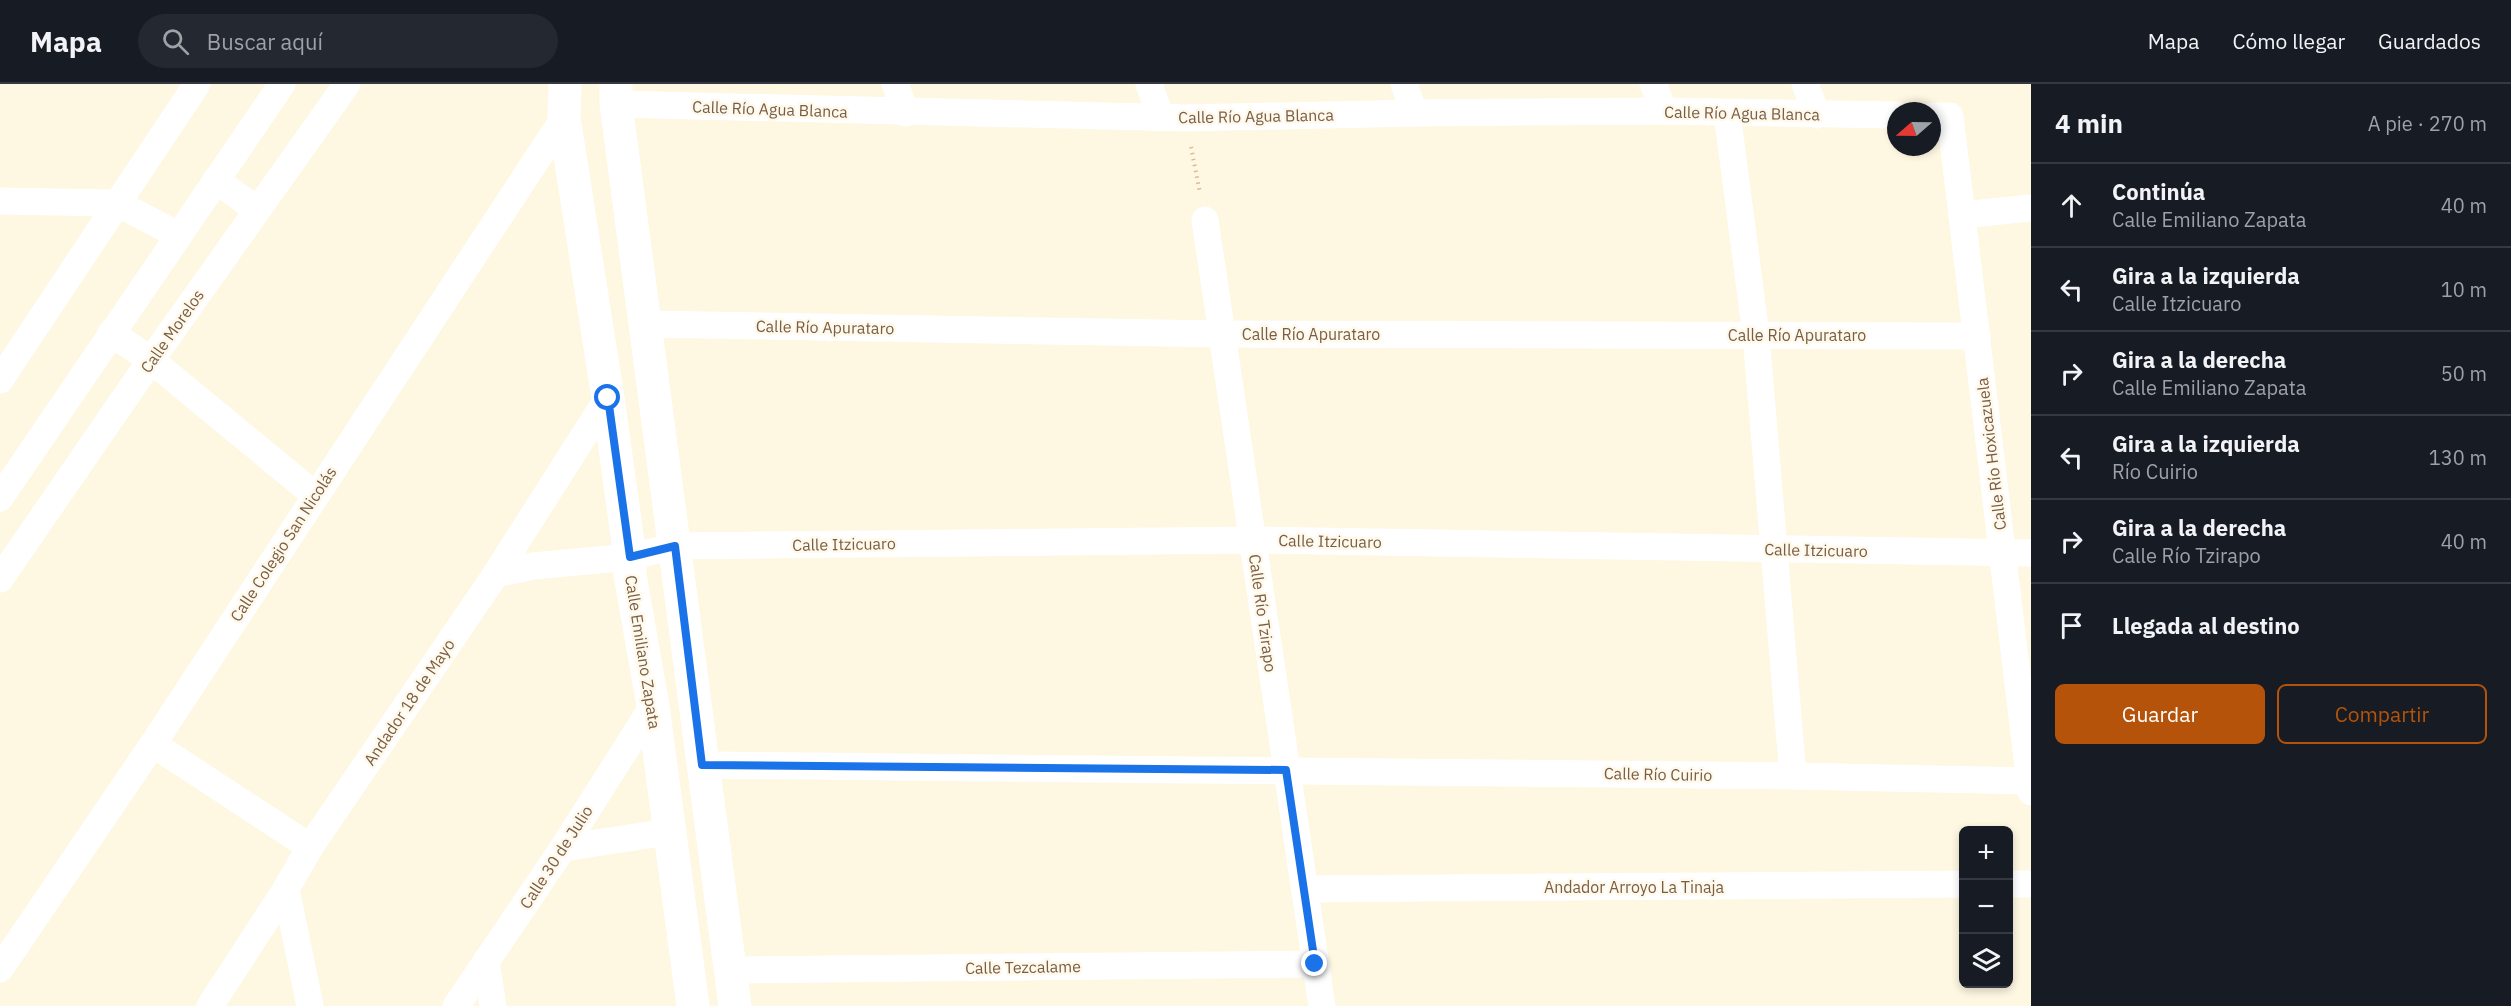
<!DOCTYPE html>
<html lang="es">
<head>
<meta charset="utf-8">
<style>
	:root { --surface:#171b24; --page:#242831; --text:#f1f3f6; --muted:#9ea1a6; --line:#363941; --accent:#b45309 }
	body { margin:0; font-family:"IBM Plex Sans",sans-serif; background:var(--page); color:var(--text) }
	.controls { position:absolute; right:18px; bottom:18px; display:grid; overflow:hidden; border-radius:9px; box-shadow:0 3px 9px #0003 }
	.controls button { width:54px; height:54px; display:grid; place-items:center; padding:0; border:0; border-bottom:2px solid var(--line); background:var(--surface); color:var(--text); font:30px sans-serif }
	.compass { position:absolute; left:1887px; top:18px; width:54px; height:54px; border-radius:50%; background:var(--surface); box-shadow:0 3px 9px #0003; rotate:250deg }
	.stop { position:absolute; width:18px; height:18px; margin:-14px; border:4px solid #1a73e8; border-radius:50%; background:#fff }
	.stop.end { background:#1a73e8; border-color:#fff; box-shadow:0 2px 6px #0008 }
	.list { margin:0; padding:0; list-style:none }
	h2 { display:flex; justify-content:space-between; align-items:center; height:78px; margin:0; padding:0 24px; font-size:26px }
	h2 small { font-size:20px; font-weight:400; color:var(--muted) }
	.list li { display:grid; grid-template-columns:39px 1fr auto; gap:18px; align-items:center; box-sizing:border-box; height:84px; padding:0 24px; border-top:2px solid var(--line) }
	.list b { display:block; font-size:22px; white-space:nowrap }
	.list p { margin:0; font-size:20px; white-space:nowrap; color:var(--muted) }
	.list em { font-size:20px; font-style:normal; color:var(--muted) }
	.actions { display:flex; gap:12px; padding:18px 24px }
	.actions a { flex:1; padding:14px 0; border:2px solid var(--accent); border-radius:9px; text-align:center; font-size:21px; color:var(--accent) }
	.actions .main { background:var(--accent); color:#fff }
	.icon { flex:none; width:33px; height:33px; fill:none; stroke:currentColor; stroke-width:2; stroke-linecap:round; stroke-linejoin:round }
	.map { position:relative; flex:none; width:2031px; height:922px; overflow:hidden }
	header { display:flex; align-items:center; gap:36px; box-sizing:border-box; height:84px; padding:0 30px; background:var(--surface); border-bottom:2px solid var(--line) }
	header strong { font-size:28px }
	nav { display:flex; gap:33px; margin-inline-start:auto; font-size:21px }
	.search { width:420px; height:54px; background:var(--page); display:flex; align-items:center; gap:15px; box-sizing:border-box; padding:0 21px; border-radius:33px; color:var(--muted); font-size:22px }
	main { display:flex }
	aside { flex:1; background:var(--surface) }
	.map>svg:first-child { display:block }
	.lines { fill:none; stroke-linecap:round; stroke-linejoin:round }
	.path { stroke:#dcbb9a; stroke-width:4; stroke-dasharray:1.5 4.5; stroke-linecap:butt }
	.street { stroke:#fff; stroke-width:27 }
	.secondary { stroke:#fff; stroke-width:33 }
	.route { stroke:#1a73e8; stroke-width:8 }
	.labels { text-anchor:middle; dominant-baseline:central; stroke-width:5; stroke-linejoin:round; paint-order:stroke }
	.street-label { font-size:16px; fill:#795e46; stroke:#fff9eb }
</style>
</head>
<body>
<header>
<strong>Mapa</strong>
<div class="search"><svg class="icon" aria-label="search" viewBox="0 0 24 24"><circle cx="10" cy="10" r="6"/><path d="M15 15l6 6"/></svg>Buscar aquí</div>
<nav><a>Mapa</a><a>Cómo llegar</a><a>Guardados</a></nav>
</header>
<main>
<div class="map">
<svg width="2031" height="922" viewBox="0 0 2031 922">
	<rect width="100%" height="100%" fill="#fef7e2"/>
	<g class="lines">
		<path class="path" d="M1191 63 1200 109"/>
		<g class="street">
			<path d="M895 0 906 29"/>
			<path d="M1149 0 1161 34"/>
			<path d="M1404 0 1414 29"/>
			<path d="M1653 0 1664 27"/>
			<path d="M1805 0 1817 31"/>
			<path d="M616 20 1186 34 1414 29 1664 27 1896 31"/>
			<path d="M1727 29 1756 251 1793 692"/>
			<path d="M1932 32H1950L2031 708"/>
			<path d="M216 96 257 126"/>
			<path d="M0 117 117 119 178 151"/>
			<path d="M1962 131 2031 124"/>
			<path d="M1205 136 1322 922"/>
			<path d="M645 240 1221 250 1977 252"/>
			<path d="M111 249 151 276 316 412"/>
			<path d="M0 296 197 0"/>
			<path d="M0 414 282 0"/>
			<path d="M496 490 533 482 630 473 675 462 1252 456 2031 469"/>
			<path d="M0 495 151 276 347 0"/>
			<path d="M153 660 310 763"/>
			<path d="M702 681 1793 692 2030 697"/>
			<path d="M563 764 668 748"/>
			<path d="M2008 800H2031"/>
			<path d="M286 805 310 922"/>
			<path d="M1304 805 1964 800"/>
			<path d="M486 877 493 922"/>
			<path d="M0 885 153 660 564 34"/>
			<path d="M730 886 1315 880"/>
			<path d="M210 922 286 805 310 763 496 490 608 314"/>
			<path d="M456 922 563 764 653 622"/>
		</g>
		<g class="secondary">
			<path d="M565 0 564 34 608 314 630 473V491L653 622 693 922"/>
			<path d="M616 0V20L735 922"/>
		</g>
	</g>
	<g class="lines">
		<path class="route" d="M608 314 630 473 675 462 702 681 1286 686 1315 880"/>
	</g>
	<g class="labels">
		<g class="street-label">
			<text transform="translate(770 25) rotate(2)">Calle Río Agua Blanca</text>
			<text transform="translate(1742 29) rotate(1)">Calle Río Agua Blanca</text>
			<text transform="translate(1256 32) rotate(-1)">Calle Río Agua Blanca</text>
			<text transform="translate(825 243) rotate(1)">Calle Río Apurataro</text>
			<text transform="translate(172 247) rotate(-55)">Calle Morelos</text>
			<text x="1311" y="250">Calle Río Apurataro</text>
			<text x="1797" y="251">Calle Río Apurataro</text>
			<text transform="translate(1991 370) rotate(-97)">Calle Río Hoxicazuela</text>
			<text transform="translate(1330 457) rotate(1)">Calle Itzicuaro</text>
			<text transform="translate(283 460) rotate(-57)">Calle Colegio San Nicolás</text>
			<text transform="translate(844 460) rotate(-1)">Calle Itzicuaro</text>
			<text transform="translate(1816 466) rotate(1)">Calle Itzicuaro</text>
			<text transform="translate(1263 529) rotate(82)">Calle Río Tzirapo</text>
			<text transform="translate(643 568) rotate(81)">Calle Emiliano Zapata</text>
			<text transform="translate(409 618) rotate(-56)">Andador 18 de Mayo</text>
			<text transform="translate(1658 690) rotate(1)">Calle Río Cuirio</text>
			<text transform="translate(556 773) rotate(-57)">Calle 30 de Julio</text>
			<text x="1634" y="803">Andador Arroyo La Tinaja</text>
			<text transform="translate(1023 883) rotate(-1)">Calle Tezcalame</text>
		</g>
	</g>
</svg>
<div class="controls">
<button>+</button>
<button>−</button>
<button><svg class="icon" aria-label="layers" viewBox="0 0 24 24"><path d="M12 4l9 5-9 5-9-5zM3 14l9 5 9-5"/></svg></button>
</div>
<svg class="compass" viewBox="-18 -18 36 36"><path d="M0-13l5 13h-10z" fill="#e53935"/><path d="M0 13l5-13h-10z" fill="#9ea1a6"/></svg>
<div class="stop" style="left:608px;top:314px"></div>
<div class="stop end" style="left:1315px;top:880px"></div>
</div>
<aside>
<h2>4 min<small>A pie · 270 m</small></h2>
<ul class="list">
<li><svg class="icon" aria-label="ahead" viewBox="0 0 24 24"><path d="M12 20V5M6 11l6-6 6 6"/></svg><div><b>Continúa</b><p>Calle Emiliano Zapata</p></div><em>40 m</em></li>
<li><svg class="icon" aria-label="left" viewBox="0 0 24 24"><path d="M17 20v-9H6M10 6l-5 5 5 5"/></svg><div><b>Gira a la izquierda</b><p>Calle Itzicuaro</p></div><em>10 m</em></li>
<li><svg class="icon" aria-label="right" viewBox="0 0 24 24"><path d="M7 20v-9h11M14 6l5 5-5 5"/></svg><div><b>Gira a la derecha</b><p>Calle Emiliano Zapata</p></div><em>50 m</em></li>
<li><svg class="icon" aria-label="left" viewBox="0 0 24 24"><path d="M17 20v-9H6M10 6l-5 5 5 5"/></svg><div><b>Gira a la izquierda</b><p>Río Cuirio</p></div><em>130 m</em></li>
<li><svg class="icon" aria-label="right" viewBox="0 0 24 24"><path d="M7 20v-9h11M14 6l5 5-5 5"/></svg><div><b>Gira a la derecha</b><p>Calle Río Tzirapo</p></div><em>40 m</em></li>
<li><svg class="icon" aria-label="arrive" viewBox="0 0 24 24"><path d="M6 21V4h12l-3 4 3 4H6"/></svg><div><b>Llegada al destino</b></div></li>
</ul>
<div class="actions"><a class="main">Guardar</a><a>Compartir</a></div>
</aside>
</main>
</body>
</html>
